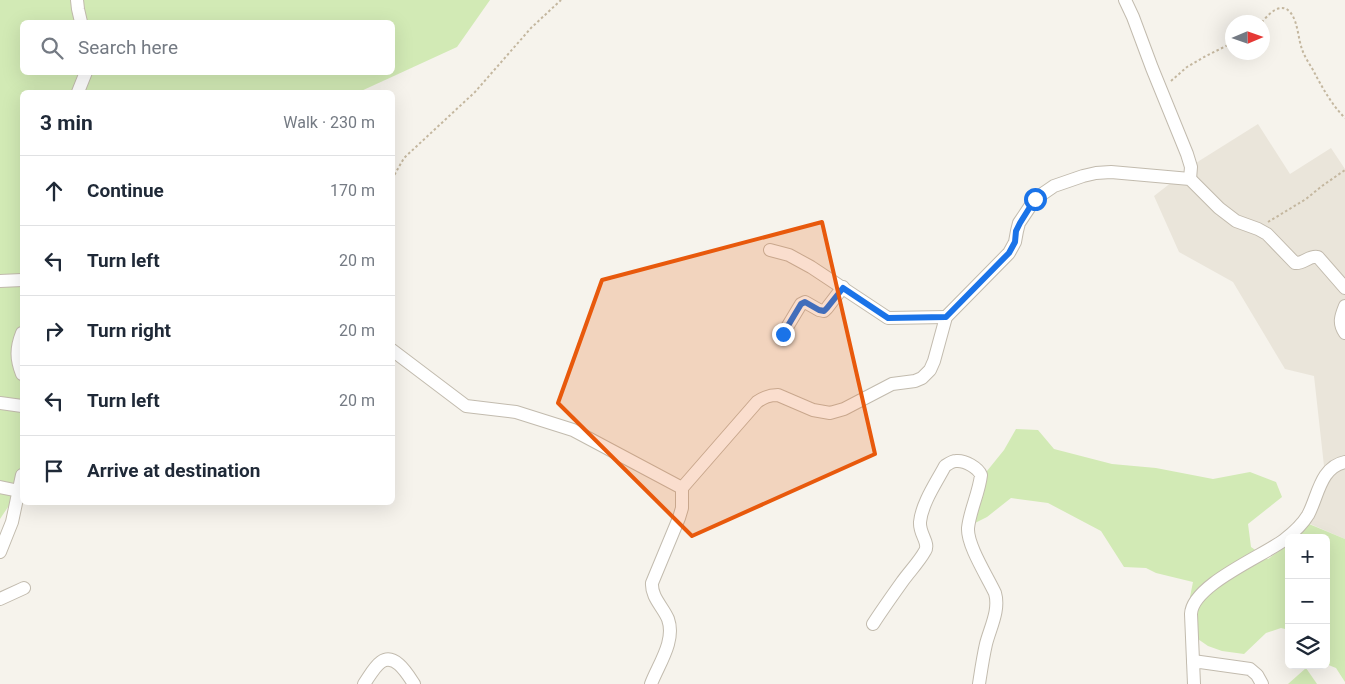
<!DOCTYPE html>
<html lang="en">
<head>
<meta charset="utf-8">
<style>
	:root { --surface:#fff; --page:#f2f2f3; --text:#1f2937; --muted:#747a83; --line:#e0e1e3 }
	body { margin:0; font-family:Roboto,sans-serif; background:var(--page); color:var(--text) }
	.controls { position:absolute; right:15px; bottom:15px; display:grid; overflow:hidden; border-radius:8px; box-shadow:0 5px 20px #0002 }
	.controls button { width:45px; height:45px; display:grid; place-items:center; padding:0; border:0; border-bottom:1px solid var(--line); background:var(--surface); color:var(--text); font:25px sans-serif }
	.compass { position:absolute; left:1225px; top:15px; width:45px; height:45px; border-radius:50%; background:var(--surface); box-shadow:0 5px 20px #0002; rotate:88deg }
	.stop { position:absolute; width:15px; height:15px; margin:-11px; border:4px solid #1a73e8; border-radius:50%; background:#fff }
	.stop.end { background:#1a73e8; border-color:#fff; box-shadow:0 1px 5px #0008 }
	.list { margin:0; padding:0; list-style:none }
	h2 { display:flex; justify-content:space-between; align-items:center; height:65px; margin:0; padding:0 20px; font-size:21px }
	h2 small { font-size:16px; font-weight:400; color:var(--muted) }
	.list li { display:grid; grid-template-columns:32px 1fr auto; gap:15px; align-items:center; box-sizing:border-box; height:70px; padding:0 20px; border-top:1px solid var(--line) }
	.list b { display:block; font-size:19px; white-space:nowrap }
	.list em { font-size:16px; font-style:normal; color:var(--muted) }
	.icon { flex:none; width:28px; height:28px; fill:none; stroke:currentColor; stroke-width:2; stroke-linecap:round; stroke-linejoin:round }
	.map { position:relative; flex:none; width:1345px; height:684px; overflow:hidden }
	.search { position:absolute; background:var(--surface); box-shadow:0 5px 20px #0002; left:20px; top:20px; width:375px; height:55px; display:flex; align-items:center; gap:12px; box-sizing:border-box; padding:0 18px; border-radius:8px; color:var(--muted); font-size:19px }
	.panel { position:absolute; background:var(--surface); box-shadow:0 5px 20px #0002; left:20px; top:90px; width:375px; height:415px; border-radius:8px }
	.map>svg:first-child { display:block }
	.residential { fill:#eae5da }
	.green { fill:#d2eab5; fill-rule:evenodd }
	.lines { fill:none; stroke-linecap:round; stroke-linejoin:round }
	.minor-casing { stroke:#c2bbae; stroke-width:14 }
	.path { stroke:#c4b79f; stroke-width:2; stroke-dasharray:2.5 2.5; stroke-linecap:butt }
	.minor { stroke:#fff; stroke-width:12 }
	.route { stroke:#1a73e8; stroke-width:6 }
	.marked { fill:#e8590c; fill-opacity:0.2; stroke:#e8590c; stroke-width:4; stroke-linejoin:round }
</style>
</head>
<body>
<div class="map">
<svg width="1345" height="684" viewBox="0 0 1345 684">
	<rect width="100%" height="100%" fill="#f6f3ec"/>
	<path class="residential" d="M1258 124 1290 174 1331 148 1345 169V539L1301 520 1324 466 1314 376 1285 369 1233 282 1179 252 1154 196 1199 161Z"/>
	<g class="green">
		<path d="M0 0H490L457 47 359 92H22V486L0 519ZM22 22H392V72H22Z"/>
		<path d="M1016 429 1038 430 1054 449 1112 464 1156 468 1213 479 1250 472 1276 482 1282 497 1248 524 1251 547 1268 559 1289 544V630L1281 628 1266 633 1244 654 1222 651 1208 646 1195 637 1189 602 1193 582 1156 573 1146 568 1124 567 1101 531 1048 503 1011 498 987 517 973 524 987 471 1004 450Z"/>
		<path d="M1309 524 1345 539V682L1336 668 1326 664V538H1295Z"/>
		<path d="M1306 668 1317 684H1288Z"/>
	</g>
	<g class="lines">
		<defs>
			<g id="minor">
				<path d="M77 0 78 9 81 22"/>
				<path d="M1125 0 1133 17 1152 68 1187 154 1191 167 1190 179"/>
				<path d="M78 92 86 72"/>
				<path d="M770 250 789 255 811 267 888 318 946 317"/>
				<path d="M0 281 22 280"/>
				<path d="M1345 306C1341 316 1338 323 1345 333"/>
				<path d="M22 333C16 348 16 359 22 374"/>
				<path d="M783 334 801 304 805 302 819 310 824 311 827 308 843 287"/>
				<path d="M392 350 466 406 516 412 573 430 682 488"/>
				<path d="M0 403 22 406"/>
				<path d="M0 487 19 491"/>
				<path d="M0 552 12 522 22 475"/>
				<path d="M0 599 24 588"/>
				<path d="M873 624C882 610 892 596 902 582 909 572 919 562 925 551 930 543 919 534 920 522 922 503 936 483 945 466 948 464 952 461 956 461 965 460 978 468 981 475 979 493 970 510 968 528 967 545 987 576 995 593 1000 610 990 628 986 644 983 657 981 671 979 684"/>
				<path d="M1193 661 1191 614C1192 585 1263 556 1284 540 1293 533 1302 525 1308 515 1318 497 1320 467 1345 462"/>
				<path d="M364 684C369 677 374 667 381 662 395 652 408 675 414 684"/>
				<path d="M651 684C658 665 676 641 668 619 663 607 651 597 652 583L679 518 682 508V488L757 402C764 397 769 395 778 395L813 410 830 413 844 409 892 384 915 381 922 378 930 370 934 361 946 317 1009 253 1015 242 1017 231 1019 223 1035 199 1054 186 1083 176 1096 173 1111 172 1190 179 1219 208 1236 221 1258 229 1267 234 1295 263C1304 264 1309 255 1318 257L1345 288"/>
				<path d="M1194 684 1193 661 1250 669 1257 675 1262 684"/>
			</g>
		</defs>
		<use href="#minor" class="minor-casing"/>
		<g class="path">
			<path d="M1262 22C1268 15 1280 1 1290 12 1298 21 1298 39 1302 49 1304 56 1309 63 1313 70 1322 87 1331 104 1345 118"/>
			<path d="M1171 81 1187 67 1204 57 1232 43"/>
			<path d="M308 92 311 91"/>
			<path d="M392 179 404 158 475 92 531 28 561 0"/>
			<path d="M1268 222 1306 199 1322 186 1345 170"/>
		</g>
		<use href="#minor" class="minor"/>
	</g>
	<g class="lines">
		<path class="route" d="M783 334 801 304 805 302 819 310 824 311 827 308 843 288 888 318 946 317 1009 253 1015 242 1016 231 1020 223 1035 199"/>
	</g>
	<path class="marked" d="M822 222 875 454 692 536 558 403 602 280Z"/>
</svg>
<div class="controls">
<button>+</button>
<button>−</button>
<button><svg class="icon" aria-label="layers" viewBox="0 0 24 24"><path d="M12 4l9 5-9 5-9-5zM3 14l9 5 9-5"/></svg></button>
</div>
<svg class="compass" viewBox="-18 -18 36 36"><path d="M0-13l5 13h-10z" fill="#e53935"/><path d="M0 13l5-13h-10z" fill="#747a83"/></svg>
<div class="stop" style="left:1035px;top:199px"></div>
<div class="stop end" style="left:783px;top:334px"></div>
<div class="search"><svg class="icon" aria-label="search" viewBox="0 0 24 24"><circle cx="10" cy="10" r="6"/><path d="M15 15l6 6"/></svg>Search here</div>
<section class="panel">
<h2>3 min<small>Walk · 230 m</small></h2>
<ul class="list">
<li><svg class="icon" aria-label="ahead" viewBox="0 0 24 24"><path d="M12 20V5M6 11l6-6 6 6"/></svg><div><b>Continue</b></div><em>170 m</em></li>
<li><svg class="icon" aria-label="left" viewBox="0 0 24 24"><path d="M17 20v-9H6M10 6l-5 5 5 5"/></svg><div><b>Turn left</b></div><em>20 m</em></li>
<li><svg class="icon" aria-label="right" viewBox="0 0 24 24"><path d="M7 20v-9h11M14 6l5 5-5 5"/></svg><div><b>Turn right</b></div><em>20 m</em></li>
<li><svg class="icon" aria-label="left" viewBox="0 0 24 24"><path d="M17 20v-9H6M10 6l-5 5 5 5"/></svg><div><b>Turn left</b></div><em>20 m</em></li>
<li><svg class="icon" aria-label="arrive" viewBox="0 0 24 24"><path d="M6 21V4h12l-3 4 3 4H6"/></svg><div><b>Arrive at destination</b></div></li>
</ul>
</section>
</div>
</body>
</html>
